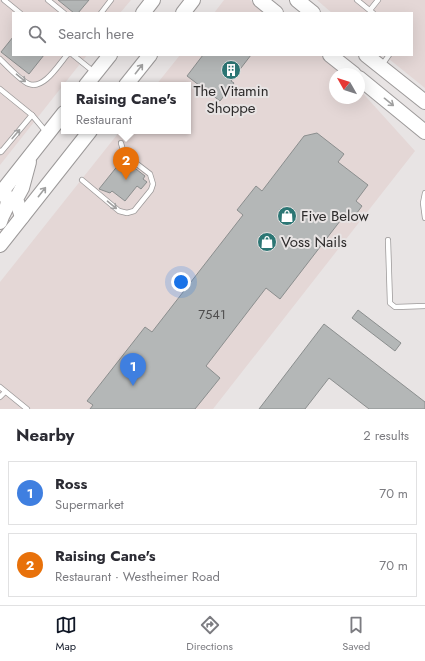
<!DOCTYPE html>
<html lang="en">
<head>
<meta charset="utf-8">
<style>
	:root { --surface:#fff; --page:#f2f2f3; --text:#2b2b33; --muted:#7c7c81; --line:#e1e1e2; --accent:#111827 }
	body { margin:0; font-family:Jost,sans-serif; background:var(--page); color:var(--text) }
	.compass { position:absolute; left:329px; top:68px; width:36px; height:36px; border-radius:50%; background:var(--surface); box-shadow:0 4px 16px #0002; rotate:309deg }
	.you { position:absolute; left:181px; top:282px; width:14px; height:14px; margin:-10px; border:3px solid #fff; border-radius:50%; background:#1a73e8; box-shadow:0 0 0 6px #1a73e833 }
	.badge { display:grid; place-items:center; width:26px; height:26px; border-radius:50%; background:var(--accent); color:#fff; font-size:13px; font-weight:700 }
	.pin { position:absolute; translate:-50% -33px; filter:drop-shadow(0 1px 2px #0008) }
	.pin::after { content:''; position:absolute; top:21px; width:14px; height:12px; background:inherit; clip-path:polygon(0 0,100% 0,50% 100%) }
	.popup { position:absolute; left:61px; top:82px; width:130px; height:52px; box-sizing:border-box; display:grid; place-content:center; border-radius:0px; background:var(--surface); filter:drop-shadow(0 1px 3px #0005); font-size:13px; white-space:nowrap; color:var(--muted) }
	.popup b { font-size:15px; color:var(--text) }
	.popup::after { content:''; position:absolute; left:50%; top:100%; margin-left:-8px; border:8px solid transparent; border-top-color:var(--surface) }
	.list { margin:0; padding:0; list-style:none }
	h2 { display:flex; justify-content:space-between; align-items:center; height:52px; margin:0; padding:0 16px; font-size:17px }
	h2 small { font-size:13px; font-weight:400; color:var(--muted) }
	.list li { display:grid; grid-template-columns:26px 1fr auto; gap:12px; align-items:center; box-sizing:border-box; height:64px; margin:0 8px 8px; padding:0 8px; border:1px solid var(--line); border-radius:0px }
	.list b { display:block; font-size:15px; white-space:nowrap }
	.list p { margin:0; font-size:13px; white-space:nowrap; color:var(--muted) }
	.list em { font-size:13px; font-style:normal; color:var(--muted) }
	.icon { flex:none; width:22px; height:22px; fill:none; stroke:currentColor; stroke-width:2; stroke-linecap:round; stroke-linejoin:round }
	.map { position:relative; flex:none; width:425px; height:409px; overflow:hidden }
	.search { position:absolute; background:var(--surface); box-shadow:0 4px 16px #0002; left:12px; right:12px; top:12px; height:44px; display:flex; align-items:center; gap:10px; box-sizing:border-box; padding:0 14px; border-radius:0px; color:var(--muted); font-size:15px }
	.sheet { height:196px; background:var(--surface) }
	nav { display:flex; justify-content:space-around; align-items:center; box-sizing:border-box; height:56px; border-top:1px solid var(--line); background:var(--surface); font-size:11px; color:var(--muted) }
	nav a { display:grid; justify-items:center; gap:2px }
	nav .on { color:var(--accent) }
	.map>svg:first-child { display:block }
	.built { fill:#e4d7d6 }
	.building { fill:#b4b7b7; stroke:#8b8e8e }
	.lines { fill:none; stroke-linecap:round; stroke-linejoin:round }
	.service-casing { stroke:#9c9999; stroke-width:6 }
	.primary-casing { stroke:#9c9999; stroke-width:16 }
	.service { stroke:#fff; stroke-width:4.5 }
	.primary { stroke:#fff; stroke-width:14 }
	.oneway { stroke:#a0a0a0 }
	.labels { text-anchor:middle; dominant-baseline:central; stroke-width:4; stroke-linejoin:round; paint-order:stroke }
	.number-label { font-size:13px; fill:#4f4e4e }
	.poi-label { font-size:15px; fill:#2d2b2b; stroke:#e8e4e4; text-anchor:start }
</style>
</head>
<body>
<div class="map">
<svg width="425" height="409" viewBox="0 0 425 409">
	<rect width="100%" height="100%" fill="#e8e4e4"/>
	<g class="built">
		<path d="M0 0H131L120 13H13V55H87L0 165Z"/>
		<path d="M224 0H250L266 13H214Z"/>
		<path d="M317 0H425V88L384 55H412V13H332Z"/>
		<path d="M180 55H320L344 74H335V98H359V89L415 151 213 409H0V282L120 131H188V85H156Z"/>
	</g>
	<g class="building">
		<path d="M58 0H89L78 13H74Z"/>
		<path d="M13 37V55H44L29 74 1 52Z"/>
		<path d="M203 55H251L231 81 234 83 220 101 187 76Z"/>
		<path d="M317 133 344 154 338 162 368 185 356 201 362 206 354 217 347 212 280 299 266 288 206 366 220 378 195 409H90L93 405 87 401 145 327 152 332 243 215 237 210 256 186 262 191 304 136Z"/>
		<path d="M123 159 145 176 143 179 147 182 141 189 137 186 125 201 112 191 110 193 99 189Z"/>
		<path d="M358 310 401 343 395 351 352 318Z"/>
		<path d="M324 324 425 402V409H369L329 378 305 409H259Z"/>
	</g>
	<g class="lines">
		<defs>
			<g id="service">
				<path d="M4 0 20 13"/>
				<path d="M48 0 64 13"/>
				<path d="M357 0 373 13"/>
				<path d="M370 10 378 0"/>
				<path d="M101 13 111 0"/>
				<path d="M73 55 94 72"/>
				<path d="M0 59C7 66 21 81 29 84 44 90 59 64 67 55"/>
				<path d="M382 65 389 55"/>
				<path d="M0 89 32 115 47 133"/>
				<path d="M0 151 1 152 32 115"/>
				<path d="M82 180 119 211 127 213 134 211 151 190 153 184 150 174 124 154 121 143"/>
				<path d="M425 193 423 203 425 218"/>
				<path d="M388 240 390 303 395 307 425 306"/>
				<path d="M0 387 27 409"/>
				<path d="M0 397 5 392"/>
			</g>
			<g id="primary">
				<path d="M260 0 276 13"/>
				<path d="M297 0 313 13"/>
				<path d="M143 13 153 0"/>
				<path d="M183 13 193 0"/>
				<path d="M330 55 354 74"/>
				<path d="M366 55 425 102"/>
				<path d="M359 78 425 132"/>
				<path d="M86 85 110 55"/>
				<path d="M126 85 150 55"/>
				<path d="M0 194 64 113"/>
				<path d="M22 217 16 199 22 188 29 162"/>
				<path d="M0 222C4 207 13 207 3 190"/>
				<path d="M0 245 90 131"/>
			</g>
		</defs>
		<use href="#service" class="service-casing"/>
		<use href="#primary" class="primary-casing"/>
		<use href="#service" class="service"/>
		<use href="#primary" class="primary"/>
	</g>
	<defs><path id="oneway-shaft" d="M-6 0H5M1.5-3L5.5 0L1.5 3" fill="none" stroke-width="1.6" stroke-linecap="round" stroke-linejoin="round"/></defs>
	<g class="oneway">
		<use href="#oneway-shaft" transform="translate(139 69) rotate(-52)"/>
		<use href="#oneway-shaft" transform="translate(21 78) rotate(40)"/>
		<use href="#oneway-shaft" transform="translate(389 102) rotate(39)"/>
		<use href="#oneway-shaft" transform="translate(16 134) rotate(-50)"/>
		<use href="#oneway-shaft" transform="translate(42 192) rotate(-52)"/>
		<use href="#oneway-shaft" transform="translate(112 205) rotate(40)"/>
	</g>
	<defs>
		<symbol id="building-disc" viewBox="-11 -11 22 22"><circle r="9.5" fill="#2c7674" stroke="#e8e4e4"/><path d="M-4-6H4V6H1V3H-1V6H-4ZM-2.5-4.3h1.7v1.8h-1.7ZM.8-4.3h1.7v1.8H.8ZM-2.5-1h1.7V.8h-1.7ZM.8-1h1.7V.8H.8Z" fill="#fff"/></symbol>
		<symbol id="shop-disc" viewBox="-11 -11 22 22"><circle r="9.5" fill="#2c7674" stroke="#e8e4e4"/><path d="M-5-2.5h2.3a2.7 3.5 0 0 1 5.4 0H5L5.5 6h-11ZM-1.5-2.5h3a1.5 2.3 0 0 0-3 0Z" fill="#fff"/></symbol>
	</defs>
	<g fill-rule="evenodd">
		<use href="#building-disc" x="220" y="59" width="22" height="22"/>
		<use href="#shop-disc" x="276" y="205" width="22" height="22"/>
		<use href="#shop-disc" x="256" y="231" width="22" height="22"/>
	</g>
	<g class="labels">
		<g class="number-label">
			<text x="212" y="314">7541</text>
		</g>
		<g class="poi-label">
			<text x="231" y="91" text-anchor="middle">The Vitamin<tspan x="231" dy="17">Shoppe</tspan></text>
			<text x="301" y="216">Five Below</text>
			<text x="281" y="242">Voss Nails</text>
		</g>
	</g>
</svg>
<svg class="compass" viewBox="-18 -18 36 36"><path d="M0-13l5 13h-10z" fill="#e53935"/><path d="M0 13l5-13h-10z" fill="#7c7c81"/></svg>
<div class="you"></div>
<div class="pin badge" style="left:133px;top:386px;background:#3f7fe0">1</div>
<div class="pin badge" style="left:126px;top:180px;background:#e8710a">2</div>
<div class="popup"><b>Raising Cane's</b>Restaurant</div>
<div class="search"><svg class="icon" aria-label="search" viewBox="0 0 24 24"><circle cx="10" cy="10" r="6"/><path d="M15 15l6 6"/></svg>Search here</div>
</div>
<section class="sheet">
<h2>Nearby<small>2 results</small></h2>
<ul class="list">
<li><span class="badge" style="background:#3f7fe0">1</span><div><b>Ross</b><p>Supermarket</p></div><em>70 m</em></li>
<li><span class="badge" style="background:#e8710a">2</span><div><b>Raising Cane's</b><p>Restaurant · Westheimer Road</p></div><em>70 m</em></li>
</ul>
</section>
<nav>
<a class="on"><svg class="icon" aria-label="map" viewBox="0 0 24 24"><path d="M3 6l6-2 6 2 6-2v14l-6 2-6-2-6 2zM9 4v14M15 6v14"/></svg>Map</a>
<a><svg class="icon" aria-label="directions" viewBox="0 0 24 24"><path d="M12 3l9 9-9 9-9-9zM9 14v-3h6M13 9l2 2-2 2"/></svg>Directions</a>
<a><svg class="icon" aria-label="saved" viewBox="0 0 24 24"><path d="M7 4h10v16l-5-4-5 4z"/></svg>Saved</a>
</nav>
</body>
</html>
